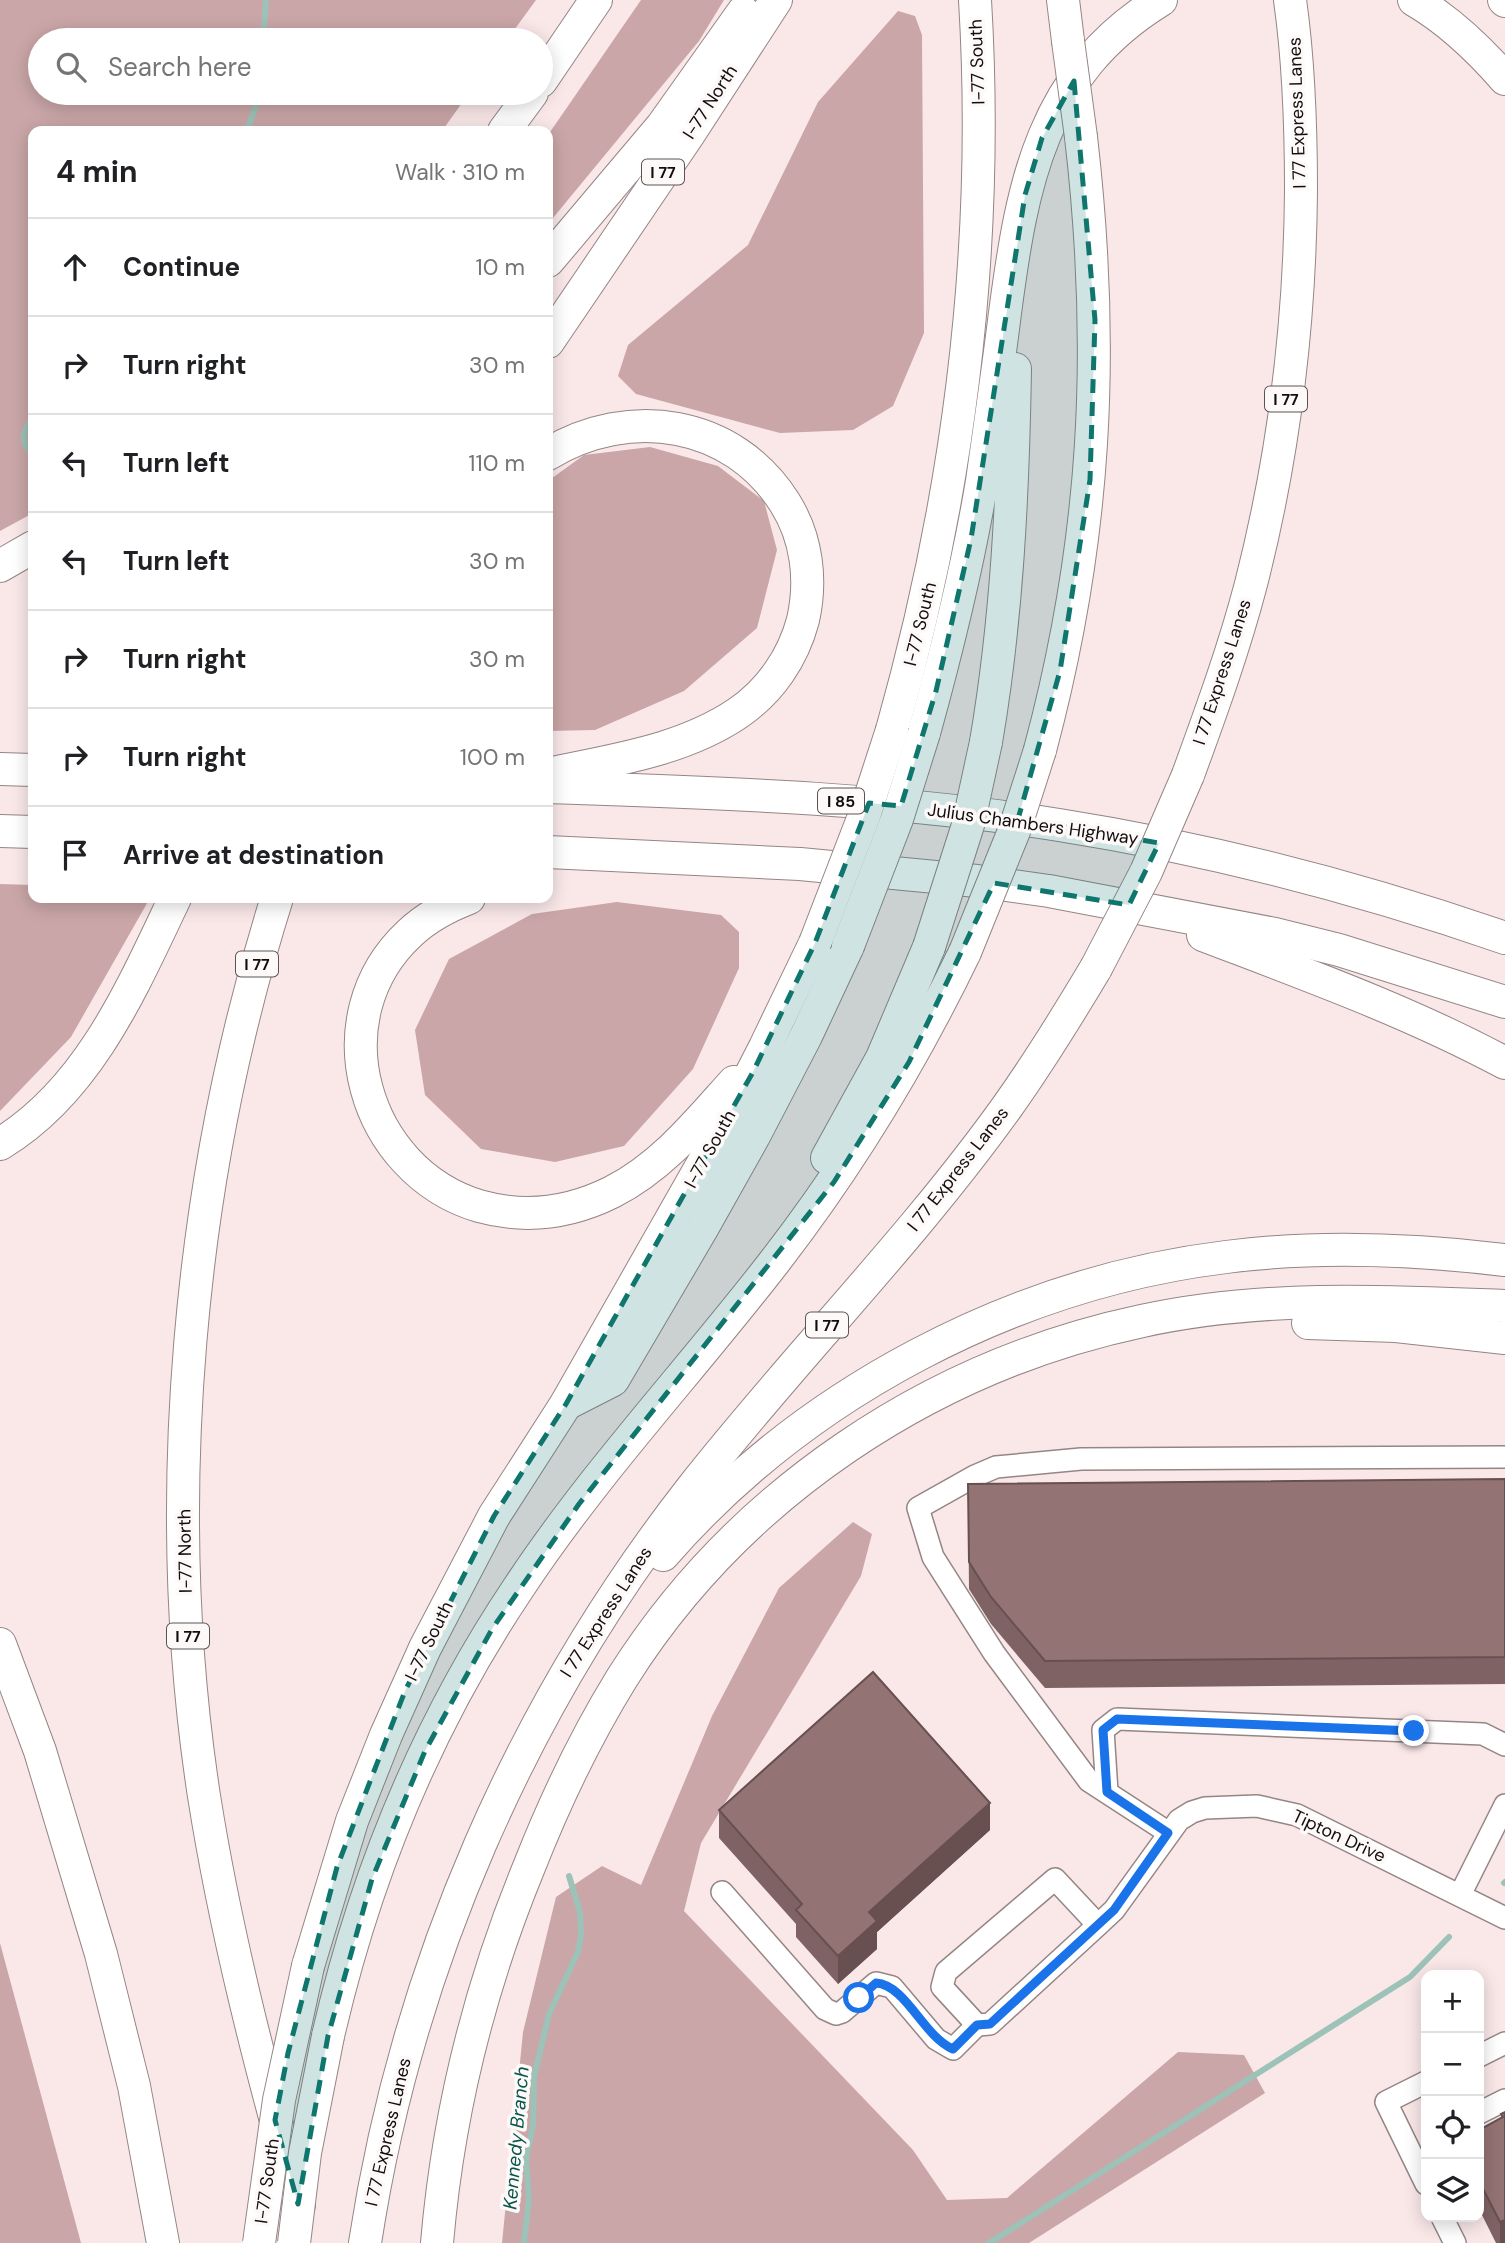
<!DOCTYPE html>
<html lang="en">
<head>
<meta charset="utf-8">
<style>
	:root { --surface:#fff; --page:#f2f2f2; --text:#202124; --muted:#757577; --line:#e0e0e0 }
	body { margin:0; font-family:"DM Sans",sans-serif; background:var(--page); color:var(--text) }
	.controls { position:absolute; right:21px; bottom:21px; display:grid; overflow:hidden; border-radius:14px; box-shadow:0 4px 18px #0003 }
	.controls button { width:63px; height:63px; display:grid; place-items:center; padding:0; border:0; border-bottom:2px solid var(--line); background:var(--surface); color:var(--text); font:35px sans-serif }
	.stop { position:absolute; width:21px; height:21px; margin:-16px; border:5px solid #1a73e8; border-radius:50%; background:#fff }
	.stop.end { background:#1a73e8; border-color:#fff; box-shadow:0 2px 7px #0008 }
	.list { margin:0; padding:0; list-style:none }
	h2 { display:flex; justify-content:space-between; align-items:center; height:91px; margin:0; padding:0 28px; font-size:30px }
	h2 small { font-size:23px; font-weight:400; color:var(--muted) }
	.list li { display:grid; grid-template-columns:46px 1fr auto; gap:21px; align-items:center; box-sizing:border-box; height:98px; padding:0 28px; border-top:2px solid var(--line) }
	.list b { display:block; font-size:26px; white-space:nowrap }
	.list em { font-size:23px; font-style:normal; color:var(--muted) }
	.icon { flex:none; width:38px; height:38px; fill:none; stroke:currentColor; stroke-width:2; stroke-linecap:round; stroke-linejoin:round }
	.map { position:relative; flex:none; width:1505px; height:2243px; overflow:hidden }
	.search { position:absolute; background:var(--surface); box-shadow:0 4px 18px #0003; left:28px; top:28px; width:525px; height:77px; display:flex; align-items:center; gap:18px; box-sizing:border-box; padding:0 24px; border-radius:38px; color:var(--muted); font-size:26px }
	.panel { position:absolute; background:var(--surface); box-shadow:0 4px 18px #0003; left:28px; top:126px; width:525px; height:777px; border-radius:14px }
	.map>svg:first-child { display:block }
	.forest { fill:#caa6a8 }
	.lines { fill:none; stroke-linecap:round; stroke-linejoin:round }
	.stream { stroke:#9dc2b8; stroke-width:6 }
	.minor-casing { stroke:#958585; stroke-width:24 }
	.highway-casing { stroke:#958585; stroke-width:34 }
	.minor { stroke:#fff; stroke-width:21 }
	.highway { stroke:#fff; stroke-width:32 }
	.highway-bridge-casing { stroke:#958585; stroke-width:34; stroke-linecap:butt }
	.highway-bridge { stroke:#fff; stroke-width:32 }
	.wall { fill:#7f6364 }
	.shaded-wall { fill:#685051 }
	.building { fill:#947374; stroke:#685051; stroke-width:2 }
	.route { stroke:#1a73e8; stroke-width:9 }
	.marked { fill:#0f766e; fill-opacity:0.2; stroke:#0f766e; stroke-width:5; stroke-dasharray:14 9; stroke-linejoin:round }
	.labels { text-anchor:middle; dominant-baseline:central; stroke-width:7; stroke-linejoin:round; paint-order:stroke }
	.shield { fill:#fdf9f9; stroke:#595454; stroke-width:2 }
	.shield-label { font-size:16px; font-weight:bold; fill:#130d0d }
	.street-label { font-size:18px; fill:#130d0d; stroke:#fdf9f9 }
	.water-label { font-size:19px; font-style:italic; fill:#095649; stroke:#fdf9f9 }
</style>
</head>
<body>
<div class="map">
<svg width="1505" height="2243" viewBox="0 0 1505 2243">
	<rect width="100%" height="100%" fill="#fae8e9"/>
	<g class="forest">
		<path d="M0 0H536L507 40H40V93H469L442 131H33V513L0 531Z"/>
		<path d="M641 0H724L699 41 548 224V135Z"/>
		<path d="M898 11 915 16 922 35 924 333 893 406 853 430 780 433 636 394 618 376 628 345 748 245 818 102Z"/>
		<path d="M650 447 718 466 764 501 777 550 757 628 684 691 595 730 548 731V481L584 455Z"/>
		<path d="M0 884 33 885V898H150L71 1037 0 1111Z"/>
		<path d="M617 902 721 915 739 932V968L693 1069 624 1146 555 1162 481 1149 425 1095 415 1030 449 959 532 914Z"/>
		<path d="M853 1522 872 1534 861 1576 701 1843 684 1911 913 2150 947 2200 1007 2198 1178 2052 1244 2055 1265 2093 1029 2243H502L523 2032 556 1897 602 1866 641 1885 712 1716 779 1588Z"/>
		<path d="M0 1943 81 2243H0Z"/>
	</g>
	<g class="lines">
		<g class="stream">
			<path d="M263 40 266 0"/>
			<path d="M247 131 257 102 258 93"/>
			<path d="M33 417C24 429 18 443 33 453"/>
			<path d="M1504 1883 1505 1882"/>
			<path d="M524 2243 529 2199 526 2159 533 2125 534 2077 549 2014 578 1952 581 1935 580 1912 569 1876"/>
			<path d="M989 2243 1410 1977 1449 1937"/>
		</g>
		<defs>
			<g id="minor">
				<path d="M1107 1792 1103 1730 1117 1719 1483 1734 1505 1745"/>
				<path d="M1169 1833 1089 1781 994 1653 933 1557 918 1508 975 1476 996 1467 1081 1459 1505 1457"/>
				<path d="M722 1892 825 2009 836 2014 842 2012 876 1983 892 1987 936 2039 953 2049 977 2025"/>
				<path d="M1460 1895 1505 1805"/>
				<path d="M1098 1925 1055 1879 946 1972 942 1987 977 2025 990 2024 1098 1925 1114 1910 1179 1820 1192 1812 1205 1808 1257 1806 1297 1815 1505 1918"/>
				<path d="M1479 2056 1505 2043"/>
				<path d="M1426 2082 1386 2102 1426 2184"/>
				<path d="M1479 2113 1505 2100"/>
				<path d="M1442 2217 1455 2243"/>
			</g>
			<g id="highway">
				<path d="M1063 0 1068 41"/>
				<path d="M1414 0C1450 21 1478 48 1505 79"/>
				<path d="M1504 0 1505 1"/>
				<path d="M541 81 596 0"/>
				<path d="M504 131 532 93"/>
				<path d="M548 261 662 126 743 12"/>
				<path d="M548 342 689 134 776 0"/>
				<path d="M548 454C629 405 733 420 785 503 807 538 812 580 803 620 793 658 770 691 738 713 682 751 612 760 548 774"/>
				<path d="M0 566 33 547"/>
				<path d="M892 730C959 493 990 247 975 0"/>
				<path d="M924 733C947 650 968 566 982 481 990 425 998 369 1005 313 1022 184 1041 74 1161 0"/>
				<path d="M986 742C1007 619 1013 494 1015 369"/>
				<path d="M1040 750C1096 541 1106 352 1081 137"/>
				<path d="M0 769 33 770"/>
				<path d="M1188 775C1211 712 1234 649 1251 584 1284 455 1300 323 1301 190 1301 127 1299 63 1290 0"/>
				<path d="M548 787C719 793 890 798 1059 825 1211 849 1360 888 1505 938"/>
				<path d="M0 831 33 832"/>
				<path d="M548 852 800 864 977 881 1049 891 1275 934 1339 950 1505 1002"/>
				<path d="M277 898C188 1180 159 1503 204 1796 226 1935 261 2069 299 2205"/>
				<path d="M469 898C448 906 427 917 410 933 318 1018 363 1171 479 1206 525 1219 570 1213 612 1192 662 1167 698 1122 734 1082"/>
				<path d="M1203 935C1305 974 1408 1011 1505 1063"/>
				<path d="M0 1144C89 1090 132 988 175 898"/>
				<path d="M827 1158 882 1058 929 947"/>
				<path d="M1308 1323 1396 1326 1505 1338"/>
				<path d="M566 1404 613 1380 703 1227 754 1136 806 1036 848 946"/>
				<path d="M663 1555C804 1393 1013 1283 1226 1257 1319 1245 1412 1249 1505 1260"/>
				<path d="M0 1644 40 1751 101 1954 134 2086 163 2243"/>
				<path d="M308 1966 352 1821 386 1735 425 1648 494 1516 566 1404 727 1121 765 1047 815 943"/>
				<path d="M328 2036C365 1875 427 1724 519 1587 595 1472 691 1370 775 1261 850 1164 912 1062 965 952"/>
				<path d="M365 2243C407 1968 521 1707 692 1488 794 1358 911 1241 1007 1107 1039 1062 1068 1015 1096 968"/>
				<path d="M437 2243C448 2115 480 1986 529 1867 555 1801 585 1738 622 1678 738 1494 930 1366 1142 1321 1261 1295 1384 1301 1505 1306"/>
			</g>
		</defs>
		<use href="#minor" class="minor-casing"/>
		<use href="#highway" class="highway-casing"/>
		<use href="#minor" class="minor"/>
		<use href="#highway" class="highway"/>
		<defs>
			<g id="highway-bridge">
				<path d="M1068 41 1081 137"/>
				<path d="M815 943 864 816 892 730"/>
				<path d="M848 946 897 819 924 733"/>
				<path d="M929 947 968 825 986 742"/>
				<path d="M965 952 1014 831 1040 750"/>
				<path d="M1096 968 1146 872 1188 775"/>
				<path d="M259 2243 279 2100 308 1966"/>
				<path d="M294 2243 305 2153 328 2036"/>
			</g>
		</defs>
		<use href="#highway-bridge" class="highway-bridge-casing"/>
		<use href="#highway-bridge" class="highway-bridge"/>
	</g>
	<g class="wall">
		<path d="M1505 1479V1684L1045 1688 991 1624 969 1589 968 1484Z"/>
		<path d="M719 1810 990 1830 877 1932V1949L838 1984 796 1937V1924L719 1838Z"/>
		<path d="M1505 2112V2243H1496L1479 2209V2130L1501 2118V2114Z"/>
	</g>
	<g class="shaded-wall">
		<path d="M990 1803V1830L877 1932V1949L838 1984V1956L869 1912Z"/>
		<path d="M1505 2220V2243H1500V2222Z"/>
	</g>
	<g class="building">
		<path d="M1505 1479V1657L1045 1661 991 1597 969 1562 968 1484Z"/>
		<path d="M873 1672 990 1803 869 1912 877 1921 838 1956 796 1910 802 1904 719 1810Z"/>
		<path d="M1505 2112V2220L1500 2222 1479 2181V2130L1503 2117 1501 2114Z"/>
	</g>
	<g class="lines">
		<path class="route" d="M859 1998 876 1983C906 1985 923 2036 953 2049L977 2025 990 2024 1114 1910 1168 1833 1107 1792 1103 1730 1117 1719 1414 1731"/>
	</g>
	<path class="marked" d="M1074 81 1095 320 1090 480 1060 671 1018 819 1159 843 1129 905 994 883 909 1062 834 1182 579 1504 492 1629 425 1751 372 1879 328 2036 298 2204 275 2120 288 2053 337 1867 405 1691 494 1516 566 1404 753 1072 815 943 869 803 901 806 936 691 971 539 1025 195 1042 138Z"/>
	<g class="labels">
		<g class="shield">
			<rect x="642" y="159.5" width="42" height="25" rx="5"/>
			<rect x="1265" y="386.5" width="42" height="25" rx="5"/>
			<rect x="818" y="788.5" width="46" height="25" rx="5"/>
			<rect x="236" y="951.5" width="42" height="25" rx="5"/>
			<rect x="806" y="1312.5" width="42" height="25" rx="5"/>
			<rect x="167" y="1623.5" width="42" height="25" rx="5"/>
		</g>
		<g class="shield-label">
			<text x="663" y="172">I 77</text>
			<text x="1286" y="399">I 77</text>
			<text x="841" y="801">I 85</text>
			<text x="257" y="964">I 77</text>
			<text x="827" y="1325">I 77</text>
			<text x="188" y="1636">I 77</text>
		</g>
		<g class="street-label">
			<text transform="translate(977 62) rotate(-92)">I-77 South</text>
			<text transform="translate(710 102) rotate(-57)">I-77 North</text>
			<text transform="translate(1297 113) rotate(-92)">I 77 Express Lanes</text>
			<text transform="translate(920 624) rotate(-76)">I-77 South</text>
			<text transform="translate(1222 672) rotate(-72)">I 77 Express Lanes</text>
			<text transform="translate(1033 824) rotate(8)">Julius Chambers Highway</text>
			<text transform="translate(710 1149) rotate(-61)">I-77 South</text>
			<text transform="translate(958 1169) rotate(-52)">I 77 Express Lanes</text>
			<text transform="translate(185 1551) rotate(-91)">I-77 North</text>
			<text transform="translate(606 1612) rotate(-57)">I 77 Express Lanes</text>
			<text transform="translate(429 1641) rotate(-64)">I-77 South</text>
			<text transform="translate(1339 1836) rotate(25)">Tipton Drive</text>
			<text transform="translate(388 2132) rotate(-77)">I 77 Express Lanes</text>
			<text transform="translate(267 2181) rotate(-82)">I-77 South</text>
		</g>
		<g class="water-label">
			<text transform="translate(516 2138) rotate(-85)">Kennedy Branch</text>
		</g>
	</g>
</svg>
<div class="controls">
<button>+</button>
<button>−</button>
<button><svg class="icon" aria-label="locate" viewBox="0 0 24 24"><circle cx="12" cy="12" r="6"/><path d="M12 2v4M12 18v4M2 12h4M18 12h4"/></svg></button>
<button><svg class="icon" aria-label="layers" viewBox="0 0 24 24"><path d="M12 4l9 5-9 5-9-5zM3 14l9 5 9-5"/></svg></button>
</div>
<div class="stop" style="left:859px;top:1998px"></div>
<div class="stop end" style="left:1414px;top:1731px"></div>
<div class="search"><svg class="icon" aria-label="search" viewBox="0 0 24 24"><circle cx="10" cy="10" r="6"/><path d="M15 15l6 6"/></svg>Search here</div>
<section class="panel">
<h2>4 min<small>Walk · 310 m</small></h2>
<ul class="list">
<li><svg class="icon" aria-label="ahead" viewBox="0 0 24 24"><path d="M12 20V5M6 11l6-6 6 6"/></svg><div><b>Continue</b></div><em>10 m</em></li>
<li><svg class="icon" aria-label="right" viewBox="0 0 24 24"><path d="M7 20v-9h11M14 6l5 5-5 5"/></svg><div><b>Turn right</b></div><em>30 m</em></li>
<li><svg class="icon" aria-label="left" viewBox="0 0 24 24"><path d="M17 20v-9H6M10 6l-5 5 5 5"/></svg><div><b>Turn left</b></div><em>110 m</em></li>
<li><svg class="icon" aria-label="left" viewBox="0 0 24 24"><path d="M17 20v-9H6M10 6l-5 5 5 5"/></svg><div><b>Turn left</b></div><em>30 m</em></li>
<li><svg class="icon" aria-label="right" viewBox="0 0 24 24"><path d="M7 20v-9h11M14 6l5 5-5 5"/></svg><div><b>Turn right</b></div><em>30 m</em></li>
<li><svg class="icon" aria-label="right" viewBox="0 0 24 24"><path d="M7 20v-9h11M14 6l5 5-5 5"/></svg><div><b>Turn right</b></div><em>100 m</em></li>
<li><svg class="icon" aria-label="arrive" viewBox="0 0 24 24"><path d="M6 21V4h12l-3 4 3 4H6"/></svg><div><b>Arrive at destination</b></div></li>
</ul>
</section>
</div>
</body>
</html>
